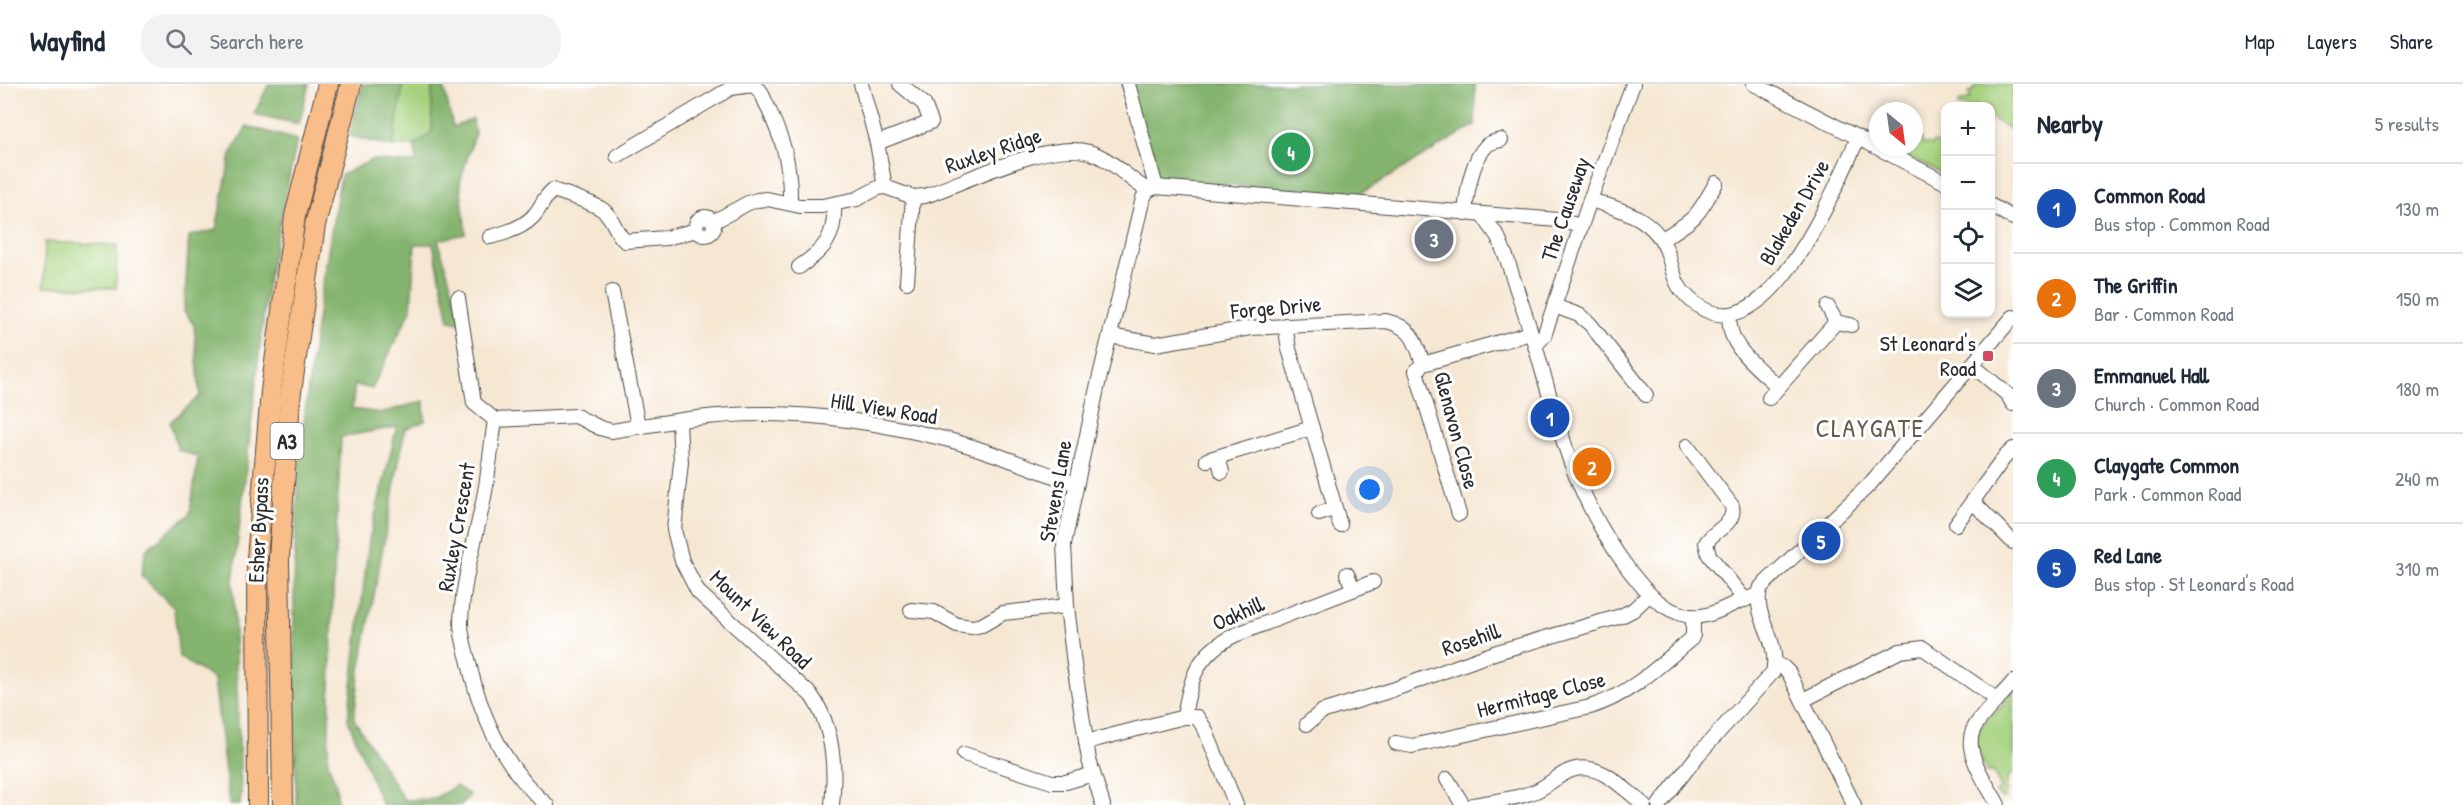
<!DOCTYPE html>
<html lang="en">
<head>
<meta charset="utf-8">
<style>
	:root { --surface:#fff; --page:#f2f2f3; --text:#1f2937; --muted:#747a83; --line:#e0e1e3; --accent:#d1495b }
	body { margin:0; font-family:"Patrick Hand",sans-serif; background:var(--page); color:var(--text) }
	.controls { position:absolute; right:18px; top:18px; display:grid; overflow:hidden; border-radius:12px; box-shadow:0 3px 9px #0003 }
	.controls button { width:54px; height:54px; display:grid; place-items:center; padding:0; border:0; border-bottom:2px solid var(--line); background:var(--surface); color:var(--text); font:30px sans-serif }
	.compass { position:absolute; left:1869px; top:18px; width:54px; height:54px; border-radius:50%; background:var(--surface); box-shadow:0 3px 9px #0003; rotate:151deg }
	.you { position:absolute; left:1370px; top:406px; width:21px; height:21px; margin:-15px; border:4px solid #fff; border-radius:50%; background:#1a73e8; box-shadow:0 0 0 9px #1a73e833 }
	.badge { display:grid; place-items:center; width:39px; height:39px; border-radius:50%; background:var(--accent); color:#fff; font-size:20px; font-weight:700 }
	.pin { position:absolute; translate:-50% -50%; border:3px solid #fff; box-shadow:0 2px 6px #0006 }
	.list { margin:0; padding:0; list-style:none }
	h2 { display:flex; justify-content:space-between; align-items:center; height:78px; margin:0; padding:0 24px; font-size:26px }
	h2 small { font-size:20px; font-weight:400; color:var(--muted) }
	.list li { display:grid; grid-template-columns:39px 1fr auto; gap:18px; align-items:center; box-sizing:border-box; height:90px; padding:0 24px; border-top:2px solid var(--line) }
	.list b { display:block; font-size:22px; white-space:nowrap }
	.list p { margin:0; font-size:20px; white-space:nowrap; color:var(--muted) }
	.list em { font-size:20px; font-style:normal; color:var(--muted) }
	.icon { flex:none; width:33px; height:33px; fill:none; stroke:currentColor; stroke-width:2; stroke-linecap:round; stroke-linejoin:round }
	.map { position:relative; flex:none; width:2013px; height:721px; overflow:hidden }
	header { display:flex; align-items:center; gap:36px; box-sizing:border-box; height:84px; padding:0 30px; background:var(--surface); border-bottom:2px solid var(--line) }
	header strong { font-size:28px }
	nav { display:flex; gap:33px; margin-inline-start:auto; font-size:21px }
	.search { width:420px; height:54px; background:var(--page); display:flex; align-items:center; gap:15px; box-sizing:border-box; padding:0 21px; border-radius:24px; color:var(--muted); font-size:22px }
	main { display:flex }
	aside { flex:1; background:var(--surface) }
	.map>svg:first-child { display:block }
	.green { fill:#a6d27e; stroke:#687e54; stroke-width:1.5 }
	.forest { fill:#84b46d; stroke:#58704c; stroke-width:1.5 }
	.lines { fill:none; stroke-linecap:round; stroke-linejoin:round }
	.minor-casing { stroke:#494744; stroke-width:16 }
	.highway-casing { stroke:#494744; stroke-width:22 }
	.minor { stroke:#fff; stroke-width:14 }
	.highway { stroke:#f8bd88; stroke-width:20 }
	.poi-dot { fill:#d1495b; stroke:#fff; stroke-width:2 }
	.labels { text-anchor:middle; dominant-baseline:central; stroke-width:6; stroke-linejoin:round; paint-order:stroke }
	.shield { fill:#fff; stroke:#6b6b6b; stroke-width:1.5 }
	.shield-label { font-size:21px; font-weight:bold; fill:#2b2b2b }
	.street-label { font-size:22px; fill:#2b2b2b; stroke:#fff }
	.poi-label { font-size:22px; fill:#2b2b2b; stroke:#fff; text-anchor:end }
	.quarter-label { font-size:26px; letter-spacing:1.5px; fill:#6b5a50; stroke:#fff }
</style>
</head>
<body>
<header>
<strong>Wayfind</strong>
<div class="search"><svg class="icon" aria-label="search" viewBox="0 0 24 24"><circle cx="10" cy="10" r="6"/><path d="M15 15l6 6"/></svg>Search here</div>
<nav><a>Map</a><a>Layers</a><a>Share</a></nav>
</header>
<main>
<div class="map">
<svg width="2013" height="721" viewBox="0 0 2013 721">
	<rect width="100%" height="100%" fill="#fff"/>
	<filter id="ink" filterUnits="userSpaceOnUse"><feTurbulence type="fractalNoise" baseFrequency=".0167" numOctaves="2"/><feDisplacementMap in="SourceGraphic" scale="12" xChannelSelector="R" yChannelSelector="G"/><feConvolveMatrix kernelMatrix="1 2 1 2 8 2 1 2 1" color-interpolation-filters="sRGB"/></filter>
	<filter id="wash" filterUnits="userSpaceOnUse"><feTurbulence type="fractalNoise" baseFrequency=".008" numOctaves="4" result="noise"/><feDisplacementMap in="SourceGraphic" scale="24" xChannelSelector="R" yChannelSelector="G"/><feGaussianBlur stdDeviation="1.35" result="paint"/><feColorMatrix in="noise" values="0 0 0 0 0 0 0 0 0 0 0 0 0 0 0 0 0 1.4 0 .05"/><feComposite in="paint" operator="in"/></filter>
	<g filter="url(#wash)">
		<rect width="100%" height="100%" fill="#f6e7d3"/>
		<g class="green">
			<path d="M403 0H444V4L432 3V48L415 61 393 63Z"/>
			<path d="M1977 0H2013V47L1991 34 1990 22H1957L1960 18 1970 15 1969 8 1973 7Z"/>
			<path d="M1945 45V85L1943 90 1898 67 1900 63H1914V54H1922L1921 57 1924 61 1928 59 1931 61 1933 58 1938 60Z"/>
			<path d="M45 158 117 161 116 204 44 203Z"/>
			<path d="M2013 605V688L2007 696 2005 714 2002 715 1996 708 2001 704 1993 687 1987 689C1971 651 1972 647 2003 621 2007 617 2009 610 2013 605Z"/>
		</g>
		<g class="forest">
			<path d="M269 0H309L299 40 254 30Z"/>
			<path d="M363 0H403L393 63 349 52Z"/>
			<path d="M1122 0H1475V41L1357 112 1151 94Z"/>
			<path d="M432 2 444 4 453 43 473 35 475 49 460 98 466 150 438 156 462 239 449 236 433 160H415L411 225 372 305 355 301 352 325 381 329 424 317 425 337 405 345 359 591 354 635 404 716 433 715 456 702 470 711 462 721H382L348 636 369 456 397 343 341 353 333 510 328 679 336 701 338 721H296C296 621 291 521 297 420 304 309 322 200 341 91L372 76 408 79 416 77 415 61 432 48Z"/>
			<path d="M247 42 297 56 268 194 233 498 241 709 240 721H229L214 595 179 573 174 524 141 491 146 466 190 430 198 373 178 366 170 338 200 312 194 241 184 227 189 152 216 146 231 70Z"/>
		</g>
	</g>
	<g filter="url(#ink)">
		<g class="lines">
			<defs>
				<g id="minor">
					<path d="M861 0 877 59 885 103"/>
					<path d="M1128 0 1156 103"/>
					<path d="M1754 0 1946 99"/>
					<path d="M877 59 931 38 924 20 900 0"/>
					<path d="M617 72 731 4 753 1 761 8C780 51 791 71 790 119"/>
					<path d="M1148 106 1156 103 1558 136 1581 142"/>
					<path d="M1590 116C1623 126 1656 134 1668 170 1672 183 1674 198 1683 208 1759 295 1835 104 1858 54"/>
					<path d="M1990 121 2013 134"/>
					<path d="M1465 129C1467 108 1471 77 1487 61 1491 58 1497 57 1501 56"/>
					<path d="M1482 130 1498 153 1507 175C1516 204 1526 232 1535 261 1560 347 1574 413 1629 486 1645 507 1662 527 1689 532 1714 536 1735 514 1758 512"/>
					<circle cx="705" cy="142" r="9"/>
					<path d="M713 138 748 119 757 116 767 115 800 122H822L857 115 878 104 885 103 913 113 925 112C966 98 1047 56 1089 68 1113 75 1127 95 1148 106"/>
					<path d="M490 153C506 149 526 143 536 129 542 121 545 112 553 106 567 111 592 118 603 126 614 134 615 149 625 157L666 154 697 146"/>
					<path d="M1662 155C1696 135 1697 133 1716 99"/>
					<path d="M799 183C824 166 836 153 834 121"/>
					<path d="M907 198 913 113"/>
					<path d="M612 208 638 342"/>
					<path d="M458 214 474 319 495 336"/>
					<path d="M1554 222 1579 231 1590 240 1646 311"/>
					<path d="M1828 223 1836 238 1851 241"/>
					<path d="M1730 230C1725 262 1758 283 1778 303"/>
					<path d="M1285 241 1289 265 1340 441"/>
					<path d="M1110 252 1155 260 1250 244 1386 237C1412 243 1415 256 1423 280"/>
					<path d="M1535 262 1544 252 1590 116 1633 0"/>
					<path d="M1972 281 2008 311 2013 320"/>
					<path d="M1769 314 1836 238"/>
					<path d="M495 336 576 332 600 344 611 347C661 339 711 330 761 330 816 329 884 340 937 353 984 364 1030 384 1076 400"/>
					<path d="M495 336C491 362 489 388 484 413 476 455 462 497 461 539 461 551 465 564 468 575 480 631 503 683 547 721"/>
					<path d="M679 337 681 378 674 446 682 477 698 508 811 611C834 643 836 683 832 721"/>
					<path d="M1687 362 1732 422C1736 441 1714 445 1706 459L1709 471 1745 516"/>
					<path d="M1218 373 1222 388"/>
					<path d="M1207 376 1312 344"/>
					<path d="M1973 418 2013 458"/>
					<path d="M1319 430 1335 424"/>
					<path d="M1459 430 1416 287 1423 280 1531 249"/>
					<path d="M1956 440 2004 374 2013 365"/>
					<path d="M1347 490 1353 504"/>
					<path d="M911 526 934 528 957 541 972 543 982 541 1003 529 1067 522"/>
					<path d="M1775 580 1783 583 1789 589 1854 721"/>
					<path d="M1803 616 1900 567 1923 564 1998 616"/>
					<path d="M1184 633C1190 595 1197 569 1235 551L1373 498"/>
					<path d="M1307 640 1321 628 1392 606 1497 568 1621 532 1633 526 1649 511"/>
					<path d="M1086 658 1184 633H1197L1205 645 1236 721"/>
					<path d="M1396 659 1412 662 1590 623C1630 611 1659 582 1691 555L1693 551V532"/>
					<path d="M964 670 1052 698H1066L1093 690"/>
					<path d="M1447 695 1463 721"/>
					<path d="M1103 721 1089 676 1074 580 1067 522 1064 460 1097 304 1143 114 1148 106"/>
					<path d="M1473 721C1494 717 1517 715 1536 707 1549 701 1559 690 1572 686 1600 677 1624 705 1644 721"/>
					<path d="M1659 721 1698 671 1773 588C1781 554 1750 531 1761 503L1869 401 2013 233"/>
					<path d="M1998 721C1988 701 1963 669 1973 646 1980 631 2002 612 2013 598"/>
				</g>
				<g id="highway">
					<path d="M258 721 257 475 271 307 295 132 328 0"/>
					<path d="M283 721 279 474 290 315 315 141 351 0"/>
				</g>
			</defs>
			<use href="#minor" class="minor-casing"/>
			<use href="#highway" class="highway-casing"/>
			<use href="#minor" class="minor"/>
			<use href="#highway" class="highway"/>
		</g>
	</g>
	<rect class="poi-dot" x="1982" y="266" width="12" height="12" rx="3"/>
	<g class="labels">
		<rect class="shield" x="270.5" y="339" width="33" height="36" rx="4.5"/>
		<g class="shield-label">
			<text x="287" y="357">A3</text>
		</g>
		<g class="street-label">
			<text transform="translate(993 66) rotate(-19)">Ruxley Ridge</text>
			<text transform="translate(1565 125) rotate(-71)">The Causeway</text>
			<text transform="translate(1794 128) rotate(-60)">Blakeden Drive</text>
			<text transform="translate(1276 223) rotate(-5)">Forge Drive</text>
			<text transform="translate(884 324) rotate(9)">Hill View Road</text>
			<text transform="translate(1457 346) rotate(75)">Glenavon Close</text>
			<text transform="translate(1055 407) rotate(-80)">Stevens Lane</text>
			<text transform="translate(456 443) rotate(-80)">Ruxley Crescent</text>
			<text transform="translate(258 446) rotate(-87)">Esher Bypass</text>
			<text transform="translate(1238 529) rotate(-24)">Oakhill</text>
			<text transform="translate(761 535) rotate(44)">Mount View Road</text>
			<text transform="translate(1471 555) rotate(-19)">Rosehill</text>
			<text transform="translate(1541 610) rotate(-14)">Hermitage Close</text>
		</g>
		<g class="poi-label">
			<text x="1976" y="259">St Leonard's<tspan x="1976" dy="25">Road</tspan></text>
		</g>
		<g class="quarter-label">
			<text x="1870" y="343">CLAYGATE</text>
		</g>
	</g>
</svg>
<div class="controls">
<button>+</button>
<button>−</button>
<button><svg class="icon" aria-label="locate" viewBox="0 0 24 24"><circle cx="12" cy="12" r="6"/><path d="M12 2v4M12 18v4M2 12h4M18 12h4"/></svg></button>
<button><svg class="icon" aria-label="layers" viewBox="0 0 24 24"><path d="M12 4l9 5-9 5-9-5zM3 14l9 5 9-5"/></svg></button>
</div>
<svg class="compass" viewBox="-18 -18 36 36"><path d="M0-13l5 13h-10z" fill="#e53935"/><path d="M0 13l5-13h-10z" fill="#747a83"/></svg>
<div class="you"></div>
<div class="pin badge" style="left:1550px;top:334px;background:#1a4fb4">1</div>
<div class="pin badge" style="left:1592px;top:383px;background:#e8710a">2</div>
<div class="pin badge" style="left:1434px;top:155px;background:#6b7280">3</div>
<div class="pin badge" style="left:1291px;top:68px;background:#2e9e5b">4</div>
<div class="pin badge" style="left:1821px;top:457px;background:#1a4fb4">5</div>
</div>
<aside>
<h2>Nearby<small>5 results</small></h2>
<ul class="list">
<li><span class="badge" style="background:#1a4fb4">1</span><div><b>Common Road</b><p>Bus stop · Common Road</p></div><em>130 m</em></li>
<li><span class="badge" style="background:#e8710a">2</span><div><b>The Griffin</b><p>Bar · Common Road</p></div><em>150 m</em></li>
<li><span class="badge" style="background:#6b7280">3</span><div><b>Emmanuel Hall</b><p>Church · Common Road</p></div><em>180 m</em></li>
<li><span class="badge" style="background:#2e9e5b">4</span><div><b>Claygate Common</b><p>Park · Common Road</p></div><em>240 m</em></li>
<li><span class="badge" style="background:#1a4fb4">5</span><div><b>Red Lane</b><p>Bus stop · St Leonard's Road</p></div><em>310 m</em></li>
</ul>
</aside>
</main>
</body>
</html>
